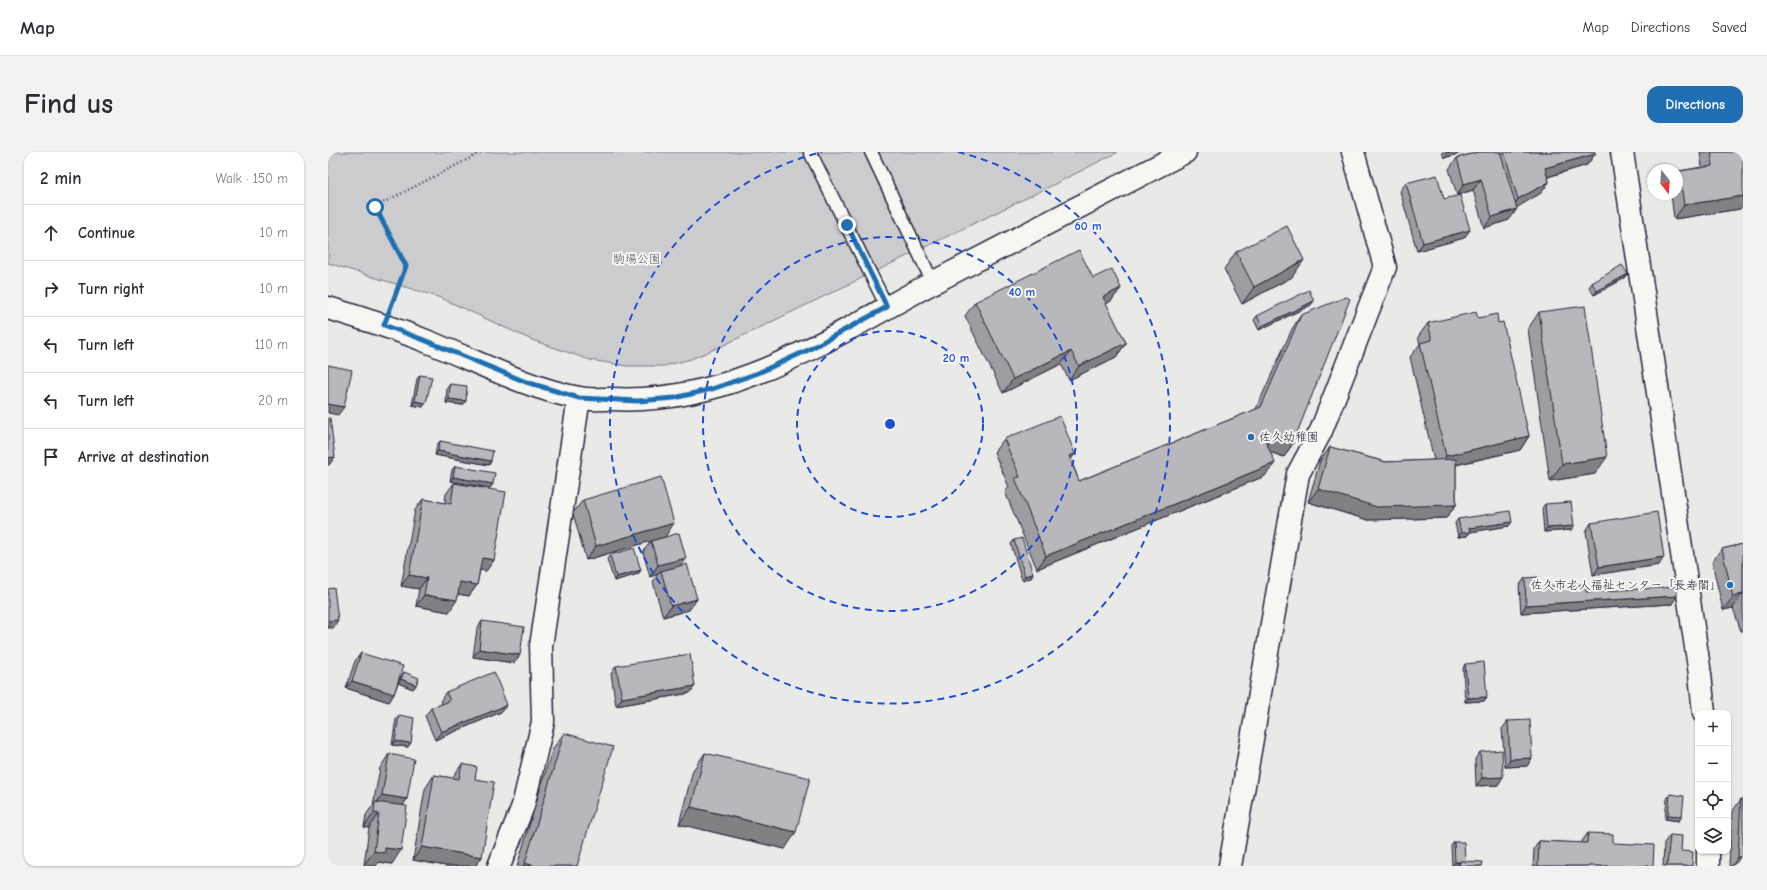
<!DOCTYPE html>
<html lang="en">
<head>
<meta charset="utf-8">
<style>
	:root { --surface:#fff; --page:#f2f2f3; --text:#2b2b33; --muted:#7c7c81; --line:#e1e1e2; --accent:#1f6fb2 }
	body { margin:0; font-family:"Comic Neue","Klee One",sans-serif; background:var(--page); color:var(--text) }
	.controls { position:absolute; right:12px; bottom:12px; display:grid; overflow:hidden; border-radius:8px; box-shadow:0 1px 3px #0004 }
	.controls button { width:36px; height:36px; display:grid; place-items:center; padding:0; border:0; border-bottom:1px solid var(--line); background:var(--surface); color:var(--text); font:20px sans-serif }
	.compass { position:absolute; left:1319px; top:12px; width:36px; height:36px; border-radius:50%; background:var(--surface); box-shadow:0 1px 3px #0004; rotate:163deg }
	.stop { position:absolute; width:12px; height:12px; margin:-9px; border:3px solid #1f6fb2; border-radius:50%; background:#fff }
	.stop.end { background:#1f6fb2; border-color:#fff; box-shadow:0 1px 4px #0008 }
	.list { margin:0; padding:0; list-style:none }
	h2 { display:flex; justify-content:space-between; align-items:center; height:52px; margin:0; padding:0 16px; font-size:17px }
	h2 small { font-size:13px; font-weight:400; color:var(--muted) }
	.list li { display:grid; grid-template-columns:26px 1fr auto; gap:12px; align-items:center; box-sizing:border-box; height:56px; padding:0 16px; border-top:1px solid var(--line) }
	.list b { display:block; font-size:15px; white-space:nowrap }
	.list em { font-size:13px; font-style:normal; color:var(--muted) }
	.icon { flex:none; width:22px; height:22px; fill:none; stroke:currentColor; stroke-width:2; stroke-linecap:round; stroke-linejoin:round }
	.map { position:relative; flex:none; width:1415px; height:714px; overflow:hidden; border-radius:12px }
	header { display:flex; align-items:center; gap:24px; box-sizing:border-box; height:56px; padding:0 20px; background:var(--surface); border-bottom:1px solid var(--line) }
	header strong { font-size:19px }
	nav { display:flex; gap:22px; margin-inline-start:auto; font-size:14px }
	.intro { display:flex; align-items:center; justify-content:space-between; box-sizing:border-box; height:96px; padding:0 24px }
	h1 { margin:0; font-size:28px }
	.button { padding:10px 18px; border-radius:12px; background:var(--accent); color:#fff; font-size:14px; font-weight:700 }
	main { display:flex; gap:24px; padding:0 24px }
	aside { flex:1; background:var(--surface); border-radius:12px; box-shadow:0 1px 3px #0004 }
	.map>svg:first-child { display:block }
	.green { fill:#ccccce; stroke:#777784 }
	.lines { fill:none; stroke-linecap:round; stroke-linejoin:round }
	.service-casing { stroke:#22223b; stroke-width:15 }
	.minor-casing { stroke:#22223b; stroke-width:25 }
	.tertiary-casing { stroke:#22223b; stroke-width:25 }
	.path { stroke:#22223b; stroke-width:2.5; stroke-dasharray:1 3; stroke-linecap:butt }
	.service { stroke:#f6f6f2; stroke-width:12 }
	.minor { stroke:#f6f6f2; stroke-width:22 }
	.tertiary { stroke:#f6f6f2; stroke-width:22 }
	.wall { fill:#9e9ea2; stroke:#22223b }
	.shaded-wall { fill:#818184; stroke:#22223b }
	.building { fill:#b8b8bc; stroke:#22223b }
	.route { stroke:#1f6fb2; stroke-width:5 }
	.ring { fill:none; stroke:#1d4ed8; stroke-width:2; stroke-dasharray:7 5 }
	.poi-dot { fill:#1f6fb2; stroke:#f6f6f2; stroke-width:1.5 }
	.labels { text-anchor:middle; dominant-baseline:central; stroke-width:4; stroke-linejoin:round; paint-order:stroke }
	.park-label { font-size:12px; fill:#555567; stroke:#f6f6f2 }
	.poi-label { font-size:12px; fill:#22223b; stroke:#f6f6f2; text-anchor:start }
	.centre { fill:#1d4ed8; stroke:#f6f6f2; stroke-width:2 }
	.ring-label { font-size:12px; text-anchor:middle; font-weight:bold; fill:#1d4ed8; stroke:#f6f6f2; stroke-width:4; stroke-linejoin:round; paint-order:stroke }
</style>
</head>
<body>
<header>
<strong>Map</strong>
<nav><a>Map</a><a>Directions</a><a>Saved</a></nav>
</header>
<div class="intro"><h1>Find us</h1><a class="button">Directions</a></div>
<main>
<aside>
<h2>2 min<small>Walk · 150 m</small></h2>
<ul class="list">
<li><svg class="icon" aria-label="ahead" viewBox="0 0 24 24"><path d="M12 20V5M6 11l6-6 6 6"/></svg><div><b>Continue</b></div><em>10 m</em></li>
<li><svg class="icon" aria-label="right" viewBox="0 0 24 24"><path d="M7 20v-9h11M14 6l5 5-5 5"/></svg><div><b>Turn right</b></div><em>10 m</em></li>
<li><svg class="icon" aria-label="left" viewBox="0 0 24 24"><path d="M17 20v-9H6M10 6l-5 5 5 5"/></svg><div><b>Turn left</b></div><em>110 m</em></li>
<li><svg class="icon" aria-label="left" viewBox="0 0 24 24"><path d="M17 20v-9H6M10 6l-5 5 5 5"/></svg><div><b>Turn left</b></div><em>20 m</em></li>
<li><svg class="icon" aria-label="arrive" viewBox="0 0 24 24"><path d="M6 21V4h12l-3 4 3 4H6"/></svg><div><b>Arrive at destination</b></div></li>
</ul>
</aside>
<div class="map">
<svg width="1415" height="714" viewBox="0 0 1415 714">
	<rect width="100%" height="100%" fill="#e9e9e7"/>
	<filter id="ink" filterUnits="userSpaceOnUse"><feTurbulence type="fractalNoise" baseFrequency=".025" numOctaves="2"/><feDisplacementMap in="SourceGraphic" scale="8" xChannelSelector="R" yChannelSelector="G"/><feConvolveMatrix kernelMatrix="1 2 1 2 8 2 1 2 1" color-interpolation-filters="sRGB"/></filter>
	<g filter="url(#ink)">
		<path class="green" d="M0 0H790L729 31 394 194 363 207 336 214H299L262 208 204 188 113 146 0 111Z"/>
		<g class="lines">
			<defs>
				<g id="service">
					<path d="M482 0 559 155"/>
					<path d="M543 0 605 131"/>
				</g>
				<g id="minor">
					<path d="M171 714 195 654 215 570 213 494 251 246"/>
					<path d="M902 714 970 322 993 279 1057 115 1025 0"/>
				</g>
				<g id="tertiary">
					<path d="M1294 0 1372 522 1376 561"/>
					<path d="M0 156C33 166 66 176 98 189 146 208 199 236 251 246 261 248 273 247 283 247 405 254 505 183 608 129 691 86 774 43 857 0"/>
					<path d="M1380 714V699"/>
				</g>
			</defs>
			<use href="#service" class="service-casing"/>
			<use href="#minor" class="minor-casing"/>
			<use href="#tertiary" class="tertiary-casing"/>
			<path class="path" d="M66 148 78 115 47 55 154 0"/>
			<use href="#service" class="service"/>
			<use href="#minor" class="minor"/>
			<use href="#tertiary" class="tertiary"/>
		</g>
		<g class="wall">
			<path d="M1114 0H1136L1116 6Z"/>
			<path d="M1150 0H1267V2L1259 13 1220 25 1221 30 1213 41 1188 55 1181 68 1156 76 1145 38 1129 43 1121 17 1129 6Z"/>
			<path d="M1372 0H1415L1412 57 1346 67 1343 42H1349V21L1351 19 1374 15Z"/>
			<path d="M1078 31 1116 47 1136 86 1089 99 1072 39Z"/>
			<path d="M908 100 964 125 914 152 896 117Z"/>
			<path d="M765 126 793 136 783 149 778 152 798 191 788 205 741 228 733 212 675 241 637 164 647 150Z"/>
			<path d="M1297 126 1266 143 1261 135 1264 131Z"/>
			<path d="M983 153 931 178 926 168 929 164Z"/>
			<path d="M1211 160 1267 322 1222 329 1200 177Z"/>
			<path d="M973 163 965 291 956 305 942 300 937 324 709 417 677 340 681 335 666 300 676 287 743 308 751 329 928 257 964 177Z"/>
			<path d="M1150 166 1170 171 1201 284 1192 298 1128 313V353L1118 366 1040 368 980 350 992 309 1002 295 1058 310 1106 308 1082 205 1092 192 1090 185 1100 171Z"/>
			<path d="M92 223 95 255 84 253 89 227Z"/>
			<path d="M122 232 135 253 118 251 119 236Z"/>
			<path d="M112 289 163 309 161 313 107 303 109 293Z"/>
			<path d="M127 314 165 332 162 336 122 329 124 318Z"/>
			<path d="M126 331 166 408 158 419 152 418 149 433 141 444 130 442 121 460 88 454 91 437 73 434 87 358 95 347 117 351 118 342Z"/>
			<path d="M255 348 337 385 369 447 361 458 335 465 325 430 330 422 322 425 315 400 323 389 258 408 245 361Z"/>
			<path d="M1217 352 1243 378 1216 380 1214 356Z"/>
			<path d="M1130 367 1181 374 1142 380 1139 384 1130 385 1127 371Z"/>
			<path d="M1263 371 1331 413 1265 423 1258 379Z"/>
			<path d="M686 388 705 422 703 426 694 428 683 392Z"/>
			<path d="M1415 392V479H1413L1405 456 1395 458 1384 410 1394 397Z"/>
			<path d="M282 403 313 418 310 422 286 429 279 407Z"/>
			<path d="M1197 426 1210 435 1258 440 1344 452 1193 461 1191 434Z"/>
			<path d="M154 469 186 511 145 505 149 477Z"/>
			<path d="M33 501 70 530 73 524 76 520 88 533 85 537 70 531 66 542 61 550 18 536 27 509Z"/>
			<path d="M1137 512 1159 545 1156 549 1137 550 1135 516Z"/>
			<path d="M288 514 362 541 288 554 283 522Z"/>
			<path d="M118 540 173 560 107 588 97 564 103 556 114 552 113 548Z"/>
			<path d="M71 563 80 595 64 593 68 567Z"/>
			<path d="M1180 569 1204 606 1199 614 1177 615 1174 577Z"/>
			<path d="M236 581 249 714H189L224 598Z"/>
			<path d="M1152 600 1170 633 1148 634 1147 607Z"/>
			<path d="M377 601 457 697 351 672 365 618Z"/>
			<path d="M61 602 79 647 75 653 64 712 51 710 36 713 41 676 36 675 38 663 45 653 52 616Z"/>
			<path d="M134 612 147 627 154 705 147 714H118L85 708 97 637 106 623 124 626Z"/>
			<path d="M1342 642 1351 669 1337 667 1339 647Z"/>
			<path d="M1413 647 1415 714H1401L1404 660Z"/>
			<path d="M1260 681 1285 691 1325 714H1205L1206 697 1211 689 1254 691V689Z"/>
			<path d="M1342 683 1353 699 1364 714H1335L1336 691Z"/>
			<path d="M1126 690 1137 710 1154 714H1124L1123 694Z"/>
		</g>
		<g class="shaded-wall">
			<path d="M1120 0H1136L1116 6Z"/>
			<path d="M1267 2 1259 13 1209 28 1217 16Z"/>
			<path d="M1153 27 1145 38 1129 43 1136 32Z"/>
			<path d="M1221 30 1213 41 1183 59 1190 47Z"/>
			<path d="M1415 44V53L1412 57 1346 67 1356 53Z"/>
			<path d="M1189 57 1181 68 1156 76 1164 65Z"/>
			<path d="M1142 78 1136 86 1089 99 1095 91Z"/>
			<path d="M976 108 964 125 914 152 926 135Z"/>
			<path d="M1300 122 1297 126 1266 143 1269 139Z"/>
			<path d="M793 136 783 149 765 159 775 145Z"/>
			<path d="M986 149 983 153 931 178 934 174Z"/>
			<path d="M798 191 788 205 741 228 751 214Z"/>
			<path d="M743 199 733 212 675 241 685 227Z"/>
			<path d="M121 247 138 249 135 253 118 251Z"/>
			<path d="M87 249 98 251 95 255 84 253Z"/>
			<path d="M0 252 16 255 10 263 0 261Z"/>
			<path d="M934 280 965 291 956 305 924 294Z"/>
			<path d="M1201 284 1192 298 1109 317 1118 304Z"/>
			<path d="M110 299 163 309 161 313 107 303Z"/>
			<path d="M747 302 737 316 741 304Z"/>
			<path d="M7 305 1 313H0V306Z"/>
			<path d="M1279 305 1267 322 1222 329 1234 312Z"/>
			<path d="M947 311 937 324 709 417 718 404Z"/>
			<path d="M125 325 165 332 162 336 122 329Z"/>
			<path d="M990 337 1128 353 1118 366 1040 368 980 350Z"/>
			<path d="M1184 370 1181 374 1142 380 1139 384 1130 385 1133 381 1141 376Z"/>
			<path d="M346 371 337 385 258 408 268 394Z"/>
			<path d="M1246 374 1243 378 1216 380 1219 376Z"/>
			<path d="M1336 405 1331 413 1265 423 1271 415Z"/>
			<path d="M154 406 166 408 158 419 146 417Z"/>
			<path d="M358 406 350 417 333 419 330 422 322 425 330 413Z"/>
			<path d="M313 418 310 422 286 429 288 425Z"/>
			<path d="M705 422 703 426 694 428 697 424Z"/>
			<path d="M81 423 99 426 91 437 73 434Z"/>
			<path d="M132 430 149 433 141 444 124 441Z"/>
			<path d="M1414 442 1405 456 1395 458 1405 445Z"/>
			<path d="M96 443 129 448 121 460 88 454Z"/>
			<path d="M1349 444 1344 452 1193 461 1198 453Z"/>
			<path d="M369 447 361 458 335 465 343 454Z"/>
			<path d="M10 468 5 476H0V469Z"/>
			<path d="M151 497 192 503 186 511 145 505Z"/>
			<path d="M73 527 88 533 85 537 70 531Z"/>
			<path d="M24 529 66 542 61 550 18 536Z"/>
			<path d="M367 534 362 541 288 554 294 546Z"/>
			<path d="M1159 545 1156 549 1137 550 1140 546Z"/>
			<path d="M179 553 173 560 107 588 113 580Z"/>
			<path d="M67 589 83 591 80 595 64 593Z"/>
			<path d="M1204 606 1199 614 1177 615 1182 607Z"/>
			<path d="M1175 625 1170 633 1148 634 1154 626Z"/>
			<path d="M54 643 79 647 70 661 47 653Z"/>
			<path d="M363 655 468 680 457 697 351 672Z"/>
			<path d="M46 661 51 662 41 676 36 675Z"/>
			<path d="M1340 663 1354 664 1351 669 1337 667Z"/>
			<path d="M94 695 154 705 147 714H118L85 708Z"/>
			<path d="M57 696 73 698 64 712 51 710 48 714 36 713 46 699Z"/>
			<path d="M1410 705H1415V714H1404Z"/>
			<path d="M1127 710H1131L1128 714H1124Z"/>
			<path d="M197 711 207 714H195Z"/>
		</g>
		<g class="building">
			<path d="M1150 0H1172L1189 57 1164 65 1153 27 1136 32 1129 6Z"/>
			<path d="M1176 0H1267V2L1217 16 1221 30 1190 47Z"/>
			<path d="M1383 0H1415V44L1356 53 1351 19 1385 14Z"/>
			<path d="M1109 23 1116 47 1132 43 1142 78 1095 91 1078 31Z"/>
			<path d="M959 74 976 108 926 135 908 100Z"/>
			<path d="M751 98 765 126 784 117 793 136 775 145 798 191 751 214 743 199 685 227 647 150Z"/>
			<path d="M1294 113 1300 122 1269 139 1264 131Z"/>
			<path d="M981 138 986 149 934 174 929 164Z"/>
			<path d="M1018 145 1022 147 965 291 934 280 947 311 718 404 687 326 692 325 676 287 732 264 747 302 741 304 751 329 933 255 973 163Z"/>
			<path d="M1257 154 1279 305 1234 312 1211 160Z"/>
			<path d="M1148 160 1150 166 1169 162 1170 171 1175 170 1201 284 1118 304 1092 191 1104 188 1100 171Z"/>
			<path d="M0 213 24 218 16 255 0 252Z"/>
			<path d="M92 223 104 225 98 251 87 249Z"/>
			<path d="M122 232 139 234 138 249 121 247Z"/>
			<path d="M0 266H2L7 305 0 306Z"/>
			<path d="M112 289 165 299 163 309 110 299Z"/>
			<path d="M1002 295 1058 310 1128 307V353L1049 355 990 337Z"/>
			<path d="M127 314 167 321 165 332 125 325Z"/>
			<path d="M333 325 346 371 268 394 255 348Z"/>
			<path d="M126 331 178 340 166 408 154 406 149 433 132 430 129 448 96 443 99 426 81 423 95 347 123 352Z"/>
			<path d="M1243 350 1246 374 1219 376 1217 352Z"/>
			<path d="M1182 359 1184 370 1141 376 1142 380 1133 381 1130 367Z"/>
			<path d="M1329 360 1336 405 1271 415 1263 371Z"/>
			<path d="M351 381 358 406 330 413 323 389Z"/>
			<path d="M694 386 705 422 697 424 686 388Z"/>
			<path d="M1415 392V444L1414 442 1405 445 1394 397Z"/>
			<path d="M306 396 313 418 288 425 282 403Z"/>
			<path d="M359 412 369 447 343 454 333 419Z"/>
			<path d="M1210 425V435L1257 432 1258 440 1349 435V444L1198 453 1197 426Z"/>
			<path d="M6 436 10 468 0 469V437Z"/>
			<path d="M154 469 196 475 192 503 151 497Z"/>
			<path d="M33 501 75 514 66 542 24 529Z"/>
			<path d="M362 502 367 534 294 546 288 514Z"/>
			<path d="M1156 510 1159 545 1140 546 1137 512Z"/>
			<path d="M76 520 91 526 88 533 73 527Z"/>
			<path d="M166 520 179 553 113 580 103 556 122 549 118 540Z"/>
			<path d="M71 563 86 566 83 591 67 589Z"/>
			<path d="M1202 568 1204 606 1182 607 1180 569Z"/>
			<path d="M236 581 285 595 249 714H207L197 711Z"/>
			<path d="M1174 598 1175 625 1154 626 1152 600Z"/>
			<path d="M377 601 482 626 468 680 363 655Z"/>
			<path d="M61 602 86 607 79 647 54 643Z"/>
			<path d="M134 612 149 615 147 627 166 630 154 705 94 695 106 623 131 627Z"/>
			<path d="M1342 642 1356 644 1354 664 1340 663Z"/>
			<path d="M1413 647H1415V705H1410Z"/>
			<path d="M47 650 79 654 73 698 57 696V701L46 699 51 662 46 661Z"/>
			<path d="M1260 681 1285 682V691L1326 693 1325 714H1210L1211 689 1259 691Z"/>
			<path d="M1342 683 1354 684 1353 699 1365 700 1364 714H1339Z"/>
			<path d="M1126 690H1136L1137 710H1127Z"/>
			<path d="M1132 709 1155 710 1154 714H1131Z"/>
		</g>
	</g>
	<g class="lines" filter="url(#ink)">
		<path class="route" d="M47 55 78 114 56 173 96 188 198 230 251 246 310 249 346 246 384 237 430 221 478 199 559 155 519 73"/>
	</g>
	<g class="ring">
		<circle cx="562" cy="272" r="93"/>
		<circle cx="562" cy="272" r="187"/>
		<path d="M630 0A280 280 0 1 1 494 0"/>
	</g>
	<g class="poi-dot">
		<circle cx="923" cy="285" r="4"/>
		<circle cx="1402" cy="433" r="4"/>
	</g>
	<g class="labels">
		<g class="park-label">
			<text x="309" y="107">駒場公園</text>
		</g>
		<g class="poi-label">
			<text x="931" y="285">佐久幼稚園</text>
			<text x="1394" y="433" text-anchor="end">佐久市老人福祉センター「長寿閣」</text>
		</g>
	</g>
	<circle cx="562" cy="272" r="6" class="centre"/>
	<g class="ring-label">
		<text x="760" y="78">60 m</text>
		<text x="694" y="144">40 m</text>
		<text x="628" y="210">20 m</text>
	</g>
</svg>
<div class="controls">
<button>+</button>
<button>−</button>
<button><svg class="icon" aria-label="locate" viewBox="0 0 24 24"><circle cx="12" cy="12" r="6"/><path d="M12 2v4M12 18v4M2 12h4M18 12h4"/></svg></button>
<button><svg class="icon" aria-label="layers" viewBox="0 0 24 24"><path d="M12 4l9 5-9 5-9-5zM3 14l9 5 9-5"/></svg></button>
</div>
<svg class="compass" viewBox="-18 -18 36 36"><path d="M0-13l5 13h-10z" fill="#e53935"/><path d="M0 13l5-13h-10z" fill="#7c7c81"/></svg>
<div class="stop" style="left:47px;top:55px"></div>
<div class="stop end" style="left:519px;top:73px"></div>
</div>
</main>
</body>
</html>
